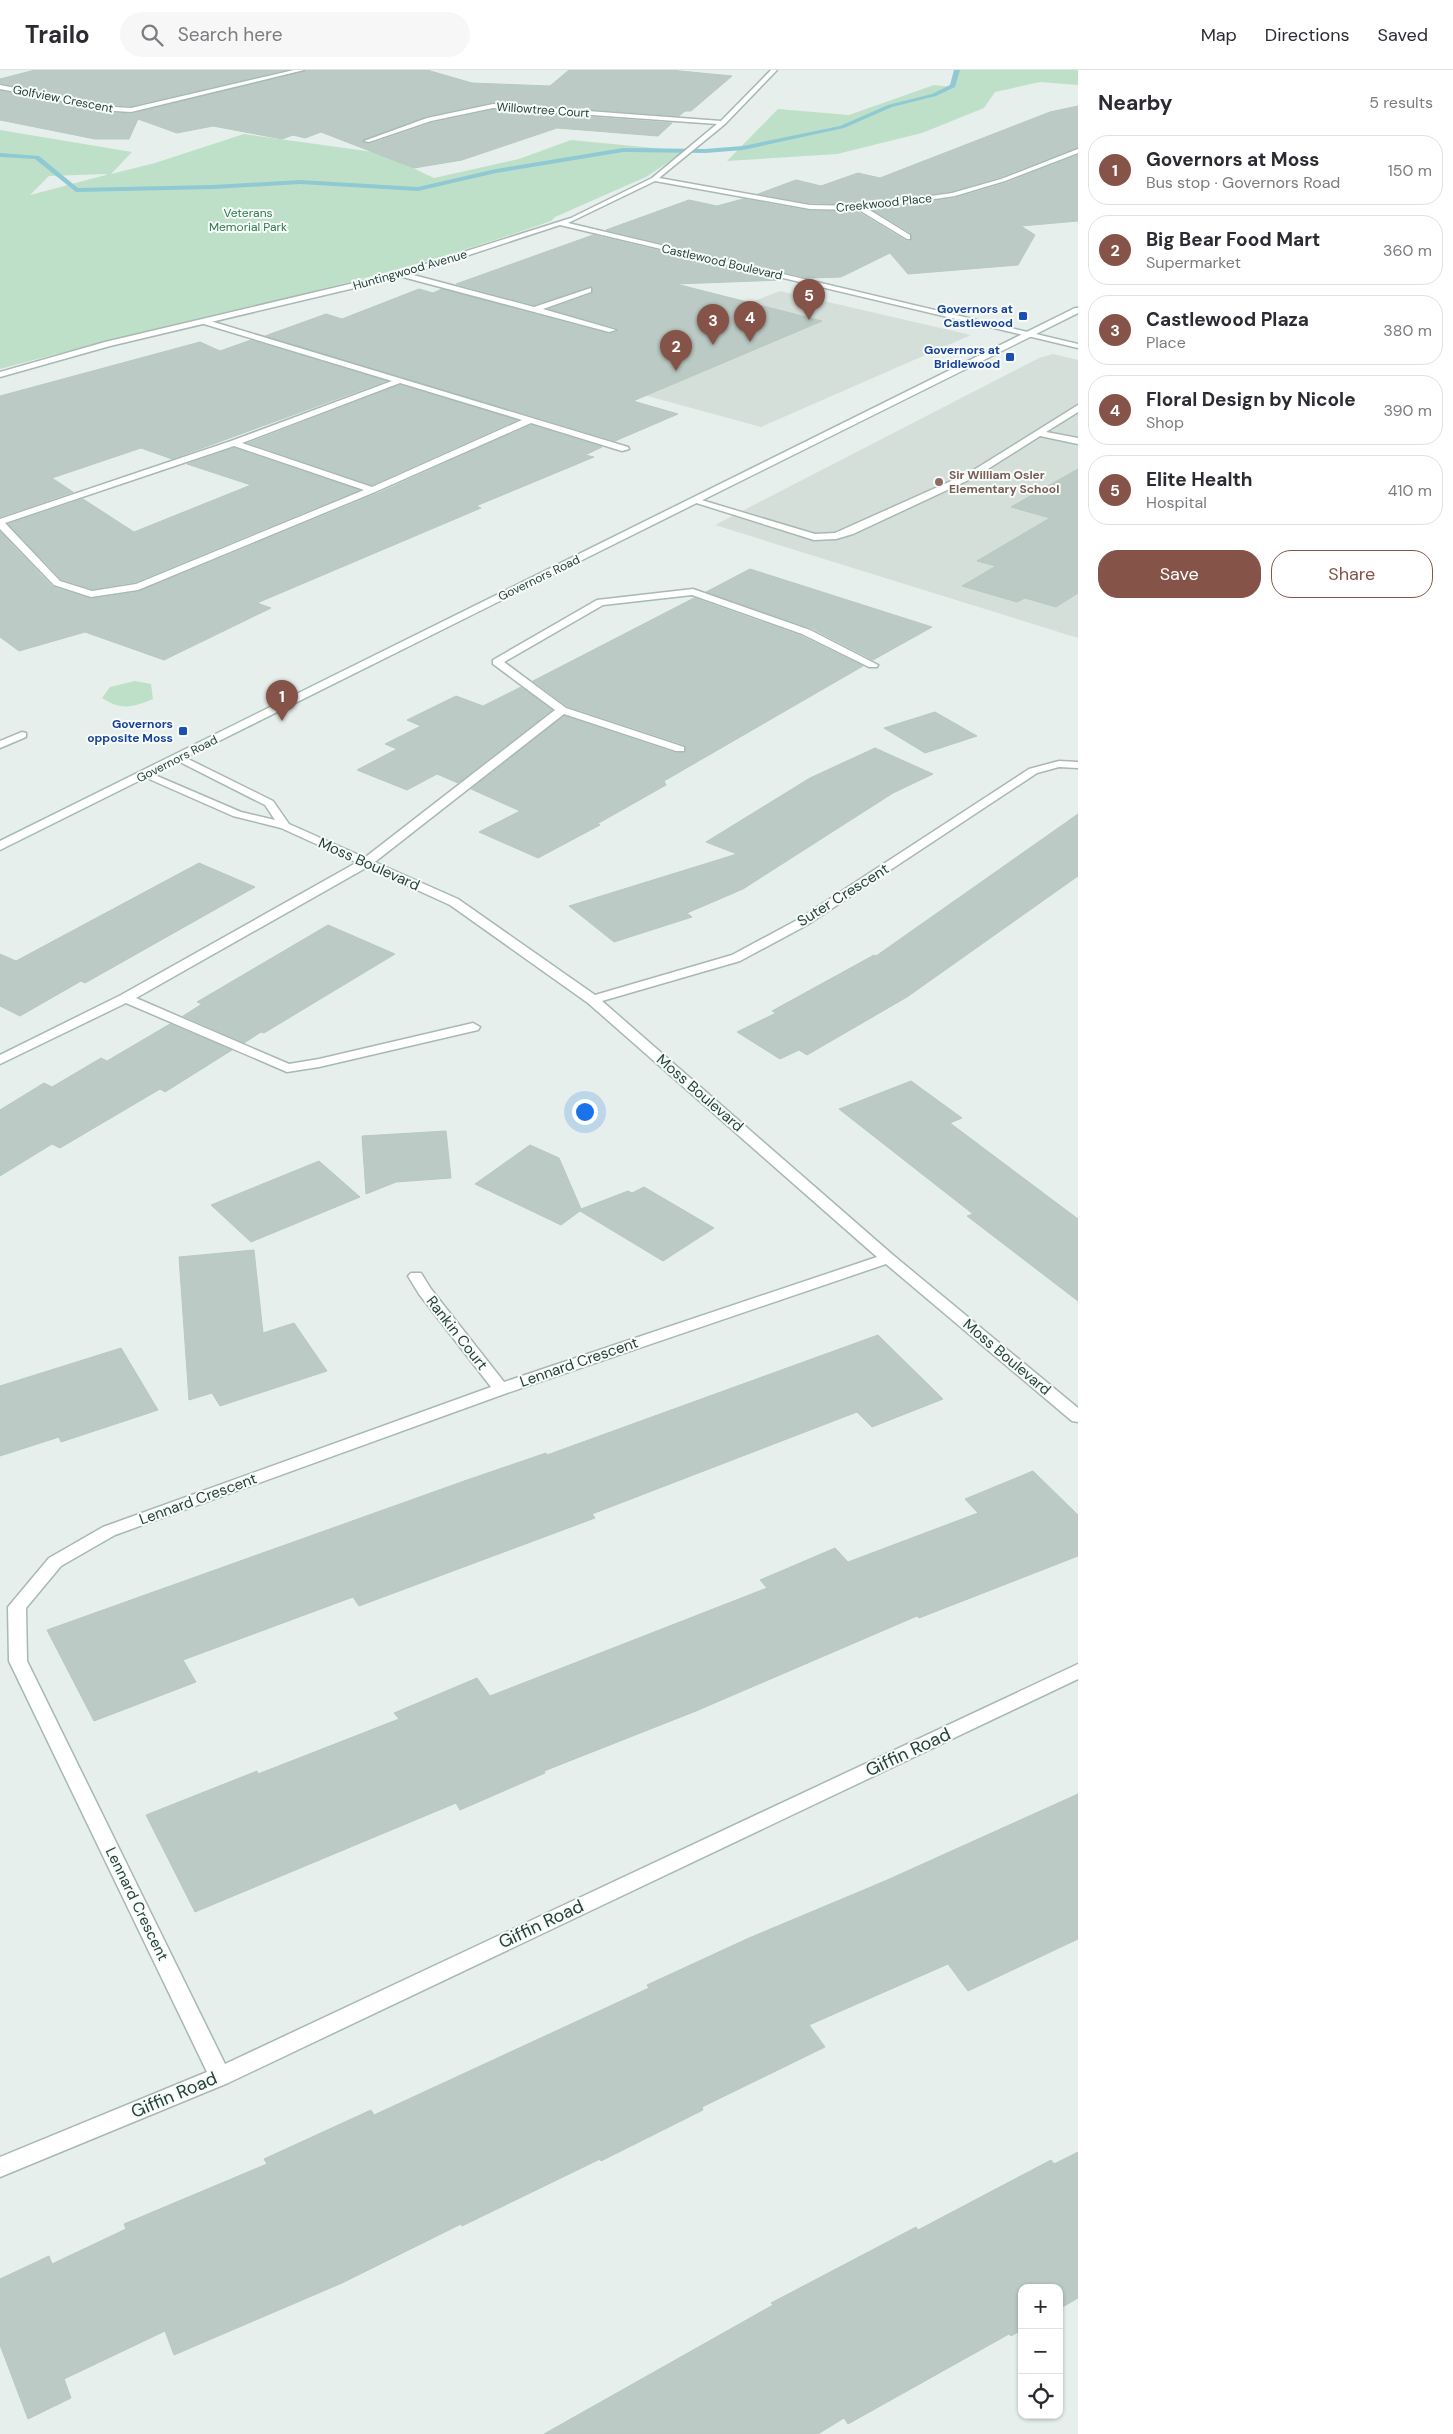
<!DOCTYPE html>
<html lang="en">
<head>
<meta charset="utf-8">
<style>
	:root { --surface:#fff; --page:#f7f7f7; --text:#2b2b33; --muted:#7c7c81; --line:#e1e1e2; --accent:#855347 }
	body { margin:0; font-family:"DM Sans",sans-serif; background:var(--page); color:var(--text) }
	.controls { position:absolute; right:15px; bottom:15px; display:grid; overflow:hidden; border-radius:10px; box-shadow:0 1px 4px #0004 }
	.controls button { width:45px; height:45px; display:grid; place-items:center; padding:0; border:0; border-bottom:1px solid var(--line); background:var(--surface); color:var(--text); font:25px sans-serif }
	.you { position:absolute; left:584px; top:1041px; width:18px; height:18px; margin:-12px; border:4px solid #fff; border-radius:50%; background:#1a73e8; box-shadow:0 0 0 8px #1a73e833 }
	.badge { display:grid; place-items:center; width:32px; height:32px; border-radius:50%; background:var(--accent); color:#fff; font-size:16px; font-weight:700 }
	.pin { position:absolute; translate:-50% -41px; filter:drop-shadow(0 1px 2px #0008) }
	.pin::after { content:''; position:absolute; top:26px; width:18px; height:15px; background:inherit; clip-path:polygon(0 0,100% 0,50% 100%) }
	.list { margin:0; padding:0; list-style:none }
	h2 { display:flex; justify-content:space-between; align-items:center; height:65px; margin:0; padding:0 20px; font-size:21px }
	h2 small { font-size:16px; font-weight:400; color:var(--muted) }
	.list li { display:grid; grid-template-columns:32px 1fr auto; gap:15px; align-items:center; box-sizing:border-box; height:70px; margin:0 10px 10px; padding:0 10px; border:1px solid var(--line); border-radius:20px }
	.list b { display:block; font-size:19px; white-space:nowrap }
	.list p { margin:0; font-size:16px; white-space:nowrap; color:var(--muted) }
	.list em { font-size:16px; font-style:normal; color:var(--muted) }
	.actions { display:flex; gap:10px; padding:15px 20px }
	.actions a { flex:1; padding:11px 0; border:1px solid var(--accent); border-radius:20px; text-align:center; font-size:18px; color:var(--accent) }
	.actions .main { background:var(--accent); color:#fff }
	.icon { flex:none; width:28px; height:28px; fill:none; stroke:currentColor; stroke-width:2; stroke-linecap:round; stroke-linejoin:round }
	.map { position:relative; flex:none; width:1078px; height:2364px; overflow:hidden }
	header { display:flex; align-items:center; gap:30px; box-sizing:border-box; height:70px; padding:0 25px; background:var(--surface); border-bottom:1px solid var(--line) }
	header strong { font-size:24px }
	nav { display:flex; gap:28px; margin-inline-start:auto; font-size:18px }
	.search { width:350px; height:45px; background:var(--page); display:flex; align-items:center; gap:12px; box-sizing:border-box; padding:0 18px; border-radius:28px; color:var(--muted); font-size:19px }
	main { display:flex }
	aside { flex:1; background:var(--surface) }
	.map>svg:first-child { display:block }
	.built { fill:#d4dfda }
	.green { fill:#bfe0c8; fill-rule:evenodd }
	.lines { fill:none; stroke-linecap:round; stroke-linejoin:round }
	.stream { fill:#8ec9d4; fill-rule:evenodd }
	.building { fill:#bbcac4; stroke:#b8c9c2 }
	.service-casing { stroke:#a8b8b2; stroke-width:3 }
	.minor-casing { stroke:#a8b8b2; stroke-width:3 }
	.secondary-casing { stroke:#a4bbb3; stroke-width:3 }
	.service { fill:#fff; fill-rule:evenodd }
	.minor { fill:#fff; fill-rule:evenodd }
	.secondary { fill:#fff; fill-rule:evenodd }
	.transit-dot { fill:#1a4fb4; stroke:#f7fbf9; stroke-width:2 }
	.education-dot { fill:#8d6e63; stroke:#f7fbf9; stroke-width:2 }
	.labels { text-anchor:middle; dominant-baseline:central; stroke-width:4; stroke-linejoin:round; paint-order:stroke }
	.far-street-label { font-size:12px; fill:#24423a; stroke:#f7fbf9 }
	.far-park-label { font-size:12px; fill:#2d7a4b; stroke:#f7fbf9 }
	.far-transit-label { font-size:12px; font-weight:bold; fill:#164399; stroke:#f7fbf9; text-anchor:end }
	.far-education-label { font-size:12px; font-weight:bold; fill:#785e54; stroke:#f7fbf9; text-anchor:start }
	.street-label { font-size:15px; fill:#24423a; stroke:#f7fbf9 }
	.near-street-label { font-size:18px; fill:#24423a; stroke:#f7fbf9 }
</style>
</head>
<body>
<header>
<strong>Trailo</strong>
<div class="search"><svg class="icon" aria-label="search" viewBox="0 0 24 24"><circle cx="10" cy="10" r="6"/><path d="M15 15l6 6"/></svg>Search here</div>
<nav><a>Map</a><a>Directions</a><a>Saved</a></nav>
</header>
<main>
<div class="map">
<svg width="1078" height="2364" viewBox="0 0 1078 2364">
	<rect width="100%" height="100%" fill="#e6efeb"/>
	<g class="built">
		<path d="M780 221 971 265 761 357 567 304Z"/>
		<path d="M1053 284 1078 290V568L715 455 1039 288Z"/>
	</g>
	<g class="green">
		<path d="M957 0H1078V15L1040 12 995 22 984 38 922 63 837 84 727 91 778 39 849 45 934 15 951 17Z"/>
		<path d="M0 60 132 82 111 104 155 93 244 64 381 83 434 108 519 89 571 70 685 81 646 107 555 147 551 151C372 215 184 249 0 299ZM106 104V105L30 125 49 106Z"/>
		<path d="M135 611 151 614 153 629C134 637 121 641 102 628L110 617Z"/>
	</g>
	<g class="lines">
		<path class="stream" d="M954 0H960L955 17 936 26 892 37 844 58 743 80 705 83 623 82 496 103 418 121 300 114 213 119 76 122 35 89 0 87V83L39 86 78 118 213 115 300 110 418 117 496 99 623 78 705 79 743 76 840 56 888 35 932 24 950 15Z"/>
	</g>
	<g class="building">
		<path d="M35 0H286L131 36 115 35 0 13V9Z"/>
		<path d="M306 0H427L472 13 550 16 569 0H670L732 6 691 41H685L679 46 493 32 427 46 362 70 370 74 432 53 493 40 672 53 658 66 557 58 462 90 414 98 321 62 305 68 293 65 282 69 213 56 177 63 138 49 129 69H95L0 50V21L115 43 131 44Z"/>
		<path d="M1078 36V77L1000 107 952 121 861 134 810 133 758 124 796 110 821 116 858 103 880 108 1050 42Z"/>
		<path d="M1078 85V151L1021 156 1035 165 1018 195 908 204 890 183 841 207 809 208 606 160 689 130 717 136 743 129 810 141 858 142 906 171H910L911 163 873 140 956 128 1006 113Z"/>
		<path d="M593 165 782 210 676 214 822 251 633 331 678 344 615 371 265 266 326 244 342 249 419 219 433 223 442 219 609 264 617 262V258L549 239 592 224V216L534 235 456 214Z"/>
		<path d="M251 270 386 311 172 389 141 378 52 408 73 422 0 447V326L200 272 220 281Z"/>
		<path d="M400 315 517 350 372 415 248 373Z"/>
		<path d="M531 355 602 377 585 385 594 387 476 436 481 438 257 533 271 538 164 590 85 562 19 581 0 567V462L53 517 91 529 138 522 376 424Z"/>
		<path d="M234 378 359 420 135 512 92 519 61 509 8 454 83 429 134 462 251 415 187 394Z"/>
		<path d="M1078 399V523L1056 537 1025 528 1017 532 962 516 996 496 977 491 1050 448 1011 437Z"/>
		<path d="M750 499 932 557 873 590 811 558 706 522Z"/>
		<path d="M694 528 801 566 863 596 664 711 666 715 597 754 600 755 538 788 479 762 520 741 471 719 564 646 675 683 685 682V675L567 636 533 611Z"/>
		<path d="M521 617 552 640 458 713 437 704 407 720 357 700 397 679 385 674 421 656 407 650 456 626 483 636Z"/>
		<path d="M935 642 977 666 925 683 884 658Z"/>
		<path d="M875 678 933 704 893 723 743 819 687 843 692 847 614 872 569 836 737 784 706 772 810 708Z"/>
		<path d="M1078 744V806L907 927 807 985 799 980 780 989 737 962 776 943 772 941 874 885 876 886Z"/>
		<path d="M199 793 255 817 85 913 81 911 20 946 0 936V884L16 891Z"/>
		<path d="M328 855 395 884 264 963 261 962 244 973 183 946 202 934 197 932Z"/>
		<path d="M170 954 232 980 165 1022 160 1019 60 1078 52 1074 0 1106V1040L44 1013 52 1017 101 988 107 991Z"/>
		<path d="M911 1011 962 1048 950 1053 1078 1149V1231L967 1146 973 1144 839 1039Z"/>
		<path d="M446 1061 451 1108 396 1112 366 1124 362 1066Z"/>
		<path d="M530 1075 559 1088 581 1139 628 1121 632 1123 644 1117 714 1158 663 1191 580 1141 561 1155 475 1114Z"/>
		<path d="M319 1091 360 1127 251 1172 211 1135Z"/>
		<path d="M254 1180 263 1263 294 1253 327 1301 220 1336 212 1323 189 1330 179 1187Z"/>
		<path d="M878 1265 943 1329 872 1357 857 1342 592 1444 595 1448 359 1536 353 1527 183 1590 196 1612 94 1651 47 1560 467 1410 546 1383 547 1385Z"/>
		<path d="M121 1278 158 1340 61 1372 59 1367 0 1386V1316Z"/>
		<path d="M1033 1401 1078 1445V1486L919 1548 917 1546 696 1641 544 1701 545 1703 460 1740 456 1733 195 1842 146 1745 257 1701 258 1704 399 1649 394 1643 477 1608 490 1626 767 1518 760 1510 835 1478 848 1492 978 1443 965 1429Z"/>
		<path d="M1078 1724V1869L968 1921 948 1894 809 1955 825 1977 702 2037 703 2040 601 2091 600 2089 462 2156 461 2154 342 2213 174 2285 165 2261 64 2309 71 2328 28 2349 0 2275V2209L49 2186 52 2194 126 2159 124 2154 267 2094 264 2089 371 2040 374 2045 649 1918 647 1915 749 1868 885 1811Z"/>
		<path d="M1078 2082V2228L1059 2239V2218H1022V2260L1011 2266 1009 2264 848 2354 844 2348 818 2364H544L773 2235 771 2233 916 2157 918 2160 1051 2090 1054 2094Z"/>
	</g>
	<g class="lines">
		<defs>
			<g id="service">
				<path d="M402 202 534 237 591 218V222L543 239 616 260 609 262 399 206 398 204Z"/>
				<path d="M207 250 628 377 629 379 622 381 531 353 375 422 138 520 91 527 54 515 0 459V449L231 371 392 311 204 254 203 252ZM400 313 522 350 372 417 242 373ZM234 376 364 420 136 514 92 521 60 511 5 453Z"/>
				<path d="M1078 335V342L1046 362 1078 368V374L1040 366 975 407 853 464 836 469 814 470 690 431 698 429 815 464 835 463 969 403Z"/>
				<path d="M693 519 810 560 878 595 877 597H869L802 564 692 525 603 535 504 592 566 638 684 677V681H676L564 644 371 795 136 928 289 994 319 989 473 953 480 957 478 960 319 997 287 1002 126 933 0 994V985L121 925 363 789 555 640 493 594V590L597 530Z"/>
				<path d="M22 662 26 663V667L0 678V671Z"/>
			</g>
			<g id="minor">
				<path d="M294 0H304L131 42 115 41 0 19V15L115 37 131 38Z"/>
				<path d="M771 0H777L725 54 659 108 810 135 861 136 952 123 1001 109 1078 79V83L1005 111 955 126 868 139 910 165V169H907L859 140 810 139 655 111 568 153 1078 274V278L560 155 405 206 110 276 0 307V302L105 272 400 202 571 148 652 108 717 54 493 38 431 51 369 72 364 71 427 48 493 34 721 51Z"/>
				<path d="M180 685 273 731 289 754 458 829 595 925 732 885 799 849 1029 699 1059 691 1078 692V698L1059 697 1037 703 807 855 740 891 602 931 893 1185 1078 1338V1352L1072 1351 886 1194 507 1323 115 1465 61 1496 26 1538 27 1591 225 1994 1078 1594V1609L228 2013 0 2107V2087L207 2002 9 1591 8 1537 49 1488 103 1457 491 1317 419 1224 408 1206 411 1203H421L431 1219 504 1312 877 1187 588 933 450 835 281 758 233 746 140 705 146 702 150 703 241 742 275 750 265 735 176 690V686Z"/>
			</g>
			<path id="secondary" d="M1075 238H1078V243L0 780V771Z"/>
		</defs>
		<use href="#service" class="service-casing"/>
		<use href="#minor" class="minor-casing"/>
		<use href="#secondary" class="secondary-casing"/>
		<use href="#service" class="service"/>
		<use href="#minor" class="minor"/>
		<use href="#secondary" class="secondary"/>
	</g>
	<g class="transit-dot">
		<rect x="1018" y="241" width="10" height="10" rx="2.5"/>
		<rect x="1005" y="282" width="10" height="10" rx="2.5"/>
		<rect x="178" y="656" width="10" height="10" rx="2.5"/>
	</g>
	<circle class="education-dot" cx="939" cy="412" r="5"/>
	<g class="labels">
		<g class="far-street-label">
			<text transform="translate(63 29) rotate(11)">Golfview Crescent</text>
			<text transform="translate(543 40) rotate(4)">Willowtree Court</text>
			<text transform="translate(884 133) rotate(-6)">Creekwood Place</text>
			<text transform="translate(722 192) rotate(13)">Castlewood Boulevard</text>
			<text transform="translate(410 200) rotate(-16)">Huntingwood Avenue</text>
			<text transform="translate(539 508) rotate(-26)">Governors Road</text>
			<text transform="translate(177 689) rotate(-27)">Governors Road</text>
		</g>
		<g class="far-park-label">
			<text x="248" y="143">Veterans<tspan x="248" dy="14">Memorial Park</tspan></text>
		</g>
		<g class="far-transit-label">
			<text x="1013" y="239">Governors at<tspan x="1013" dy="14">Castlewood</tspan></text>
			<text x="1000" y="280">Governors at<tspan x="1000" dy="14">Bridlewood</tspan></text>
			<text x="173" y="654">Governors<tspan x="173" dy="14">opposite Moss</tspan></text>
		</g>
		<g class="far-education-label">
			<text x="949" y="405">Sir William Osler<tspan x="949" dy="14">Elementary School</tspan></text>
		</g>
		<g class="street-label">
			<text transform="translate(369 794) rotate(24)">Moss Boulevard</text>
			<text transform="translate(843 825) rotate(-32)">Suter Crescent</text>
			<text transform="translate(700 1023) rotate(41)">Moss Boulevard</text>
			<text transform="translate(457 1263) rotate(52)">Rankin Court</text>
			<text transform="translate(1007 1287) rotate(40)">Moss Boulevard</text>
			<text transform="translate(579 1292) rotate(-19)">Lennard Crescent</text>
			<text transform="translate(198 1429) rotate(-20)">Lennard Crescent</text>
			<text transform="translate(137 1834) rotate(64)">Lennard Crescent</text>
		</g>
		<g class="near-street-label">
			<text transform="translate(908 1682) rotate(-25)">Giffin Road</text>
			<text transform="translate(541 1854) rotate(-25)">Giffin Road</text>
			<text transform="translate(174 2025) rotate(-23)">Giffin Road</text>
		</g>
	</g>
</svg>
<div class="controls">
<button>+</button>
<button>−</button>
<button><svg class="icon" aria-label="locate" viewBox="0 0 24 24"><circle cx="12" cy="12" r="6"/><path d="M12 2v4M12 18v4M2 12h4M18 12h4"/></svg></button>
</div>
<div class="you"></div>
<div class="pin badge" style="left:282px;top:651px">1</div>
<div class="pin badge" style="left:676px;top:301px">2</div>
<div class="pin badge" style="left:713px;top:275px">3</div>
<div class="pin badge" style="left:750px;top:272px">4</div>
<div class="pin badge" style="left:809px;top:250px">5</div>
</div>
<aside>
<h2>Nearby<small>5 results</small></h2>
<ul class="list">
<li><span class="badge">1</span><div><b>Governors at Moss</b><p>Bus stop · Governors Road</p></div><em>150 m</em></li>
<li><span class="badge">2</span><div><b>Big Bear Food Mart</b><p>Supermarket</p></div><em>360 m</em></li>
<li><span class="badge">3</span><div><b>Castlewood Plaza</b><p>Place</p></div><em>380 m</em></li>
<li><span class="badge">4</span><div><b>Floral Design by Nicole</b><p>Shop</p></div><em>390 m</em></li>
<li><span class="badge">5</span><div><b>Elite Health</b><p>Hospital</p></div><em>410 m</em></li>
</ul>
<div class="actions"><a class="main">Save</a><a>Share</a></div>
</aside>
</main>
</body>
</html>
